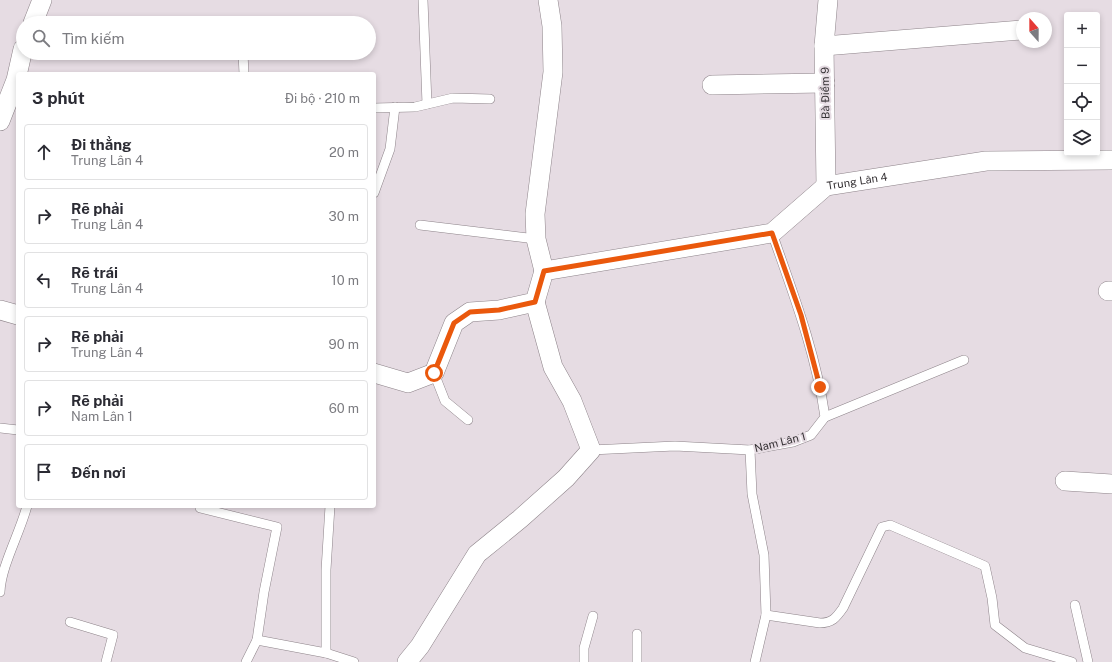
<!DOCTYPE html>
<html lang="vi">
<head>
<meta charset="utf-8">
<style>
	:root { --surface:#fff; --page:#f2f2f3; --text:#2b2b33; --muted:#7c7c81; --line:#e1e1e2 }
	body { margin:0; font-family:"Public Sans",sans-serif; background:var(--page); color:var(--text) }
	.controls { position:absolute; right:12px; top:12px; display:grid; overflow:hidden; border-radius:4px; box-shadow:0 2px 6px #0003 }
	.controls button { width:36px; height:36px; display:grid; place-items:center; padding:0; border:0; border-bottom:1px solid var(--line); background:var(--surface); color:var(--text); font:20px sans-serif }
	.compass { position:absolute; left:1016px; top:12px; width:36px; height:36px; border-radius:50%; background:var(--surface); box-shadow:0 2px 6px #0003; rotate:339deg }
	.stop { position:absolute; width:12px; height:12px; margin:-9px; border:3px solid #ea580c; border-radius:50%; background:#fff }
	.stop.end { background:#ea580c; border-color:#fff; box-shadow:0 1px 4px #0008 }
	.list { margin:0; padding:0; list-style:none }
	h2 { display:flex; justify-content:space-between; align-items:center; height:52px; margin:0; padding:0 16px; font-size:17px }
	h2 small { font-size:13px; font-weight:400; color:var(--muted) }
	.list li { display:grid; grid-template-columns:26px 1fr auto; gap:12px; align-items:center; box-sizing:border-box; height:56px; margin:0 8px 8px; padding:0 8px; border:1px solid var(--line); border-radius:4px }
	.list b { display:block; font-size:15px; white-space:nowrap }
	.list p { margin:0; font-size:13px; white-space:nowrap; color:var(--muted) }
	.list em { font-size:13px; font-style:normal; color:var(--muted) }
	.icon { flex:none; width:22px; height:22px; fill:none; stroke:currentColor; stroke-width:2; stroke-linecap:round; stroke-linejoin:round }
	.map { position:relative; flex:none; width:1112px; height:662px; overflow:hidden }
	.search { position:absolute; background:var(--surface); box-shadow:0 2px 6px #0003; left:16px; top:16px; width:360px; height:44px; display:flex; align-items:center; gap:10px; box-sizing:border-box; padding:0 14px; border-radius:22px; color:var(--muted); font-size:15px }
	.panel { position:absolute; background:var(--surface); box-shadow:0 2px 6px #0003; left:16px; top:72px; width:360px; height:436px; border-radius:4px }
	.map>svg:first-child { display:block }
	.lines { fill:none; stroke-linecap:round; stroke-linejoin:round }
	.lane-casing { stroke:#8d8389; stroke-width:10 }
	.street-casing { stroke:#8d8389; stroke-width:20 }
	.lane { stroke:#fff; stroke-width:9 }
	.street { stroke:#fff; stroke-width:19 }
	.route { stroke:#ea580c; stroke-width:5 }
	.labels { text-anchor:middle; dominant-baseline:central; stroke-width:4; stroke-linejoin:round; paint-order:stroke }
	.street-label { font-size:11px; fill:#363235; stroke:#e6dce3 }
</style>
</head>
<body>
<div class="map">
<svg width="1112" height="662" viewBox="0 0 1112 662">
	<rect width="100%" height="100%" fill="#e6dce3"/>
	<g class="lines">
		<defs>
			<g id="lane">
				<path d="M423 0 427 104"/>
				<path d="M243 53 244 74"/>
				<path d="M374 108 415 107 453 98 490 99"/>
				<path d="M374 193 390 149 395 107"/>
				<path d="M420 225 536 239"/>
				<path d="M434 373 445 401 468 420"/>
				<path d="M825 417 964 360"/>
				<path d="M0 428 18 430"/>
				<path d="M591 450 675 446 750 450"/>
				<path d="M200 508 277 527 264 592 257 640"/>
				<path d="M0 592C1 566 20 533 27 506"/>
				<path d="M1075 605 1088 662"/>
				<path d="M766 615 820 623C832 623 836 618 843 608L882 527 890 525 985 566 992 598 995 625 1025 648 1072 662"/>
				<path d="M70 622 113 635 106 662"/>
				<path d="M637 634V662"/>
				<path d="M326 653V570L330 506"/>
				<path d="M246 662 257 640 326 653 354 662"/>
				<path d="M584 662V648L593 616"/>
				<path d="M755 662 766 615 764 555 752 494 750 450 793 442 811 435 825 417C816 353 793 293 772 233"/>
			</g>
			<g id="street">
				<path d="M33 23 42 0"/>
				<path d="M824 46 1021 30"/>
				<path d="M712 85 825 83"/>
				<path d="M0 121 16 80 23 49"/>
				<path d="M826 186 824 46 828 0"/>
				<path d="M544 271 536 239 535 214 553 72 552 26 548 0"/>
				<path d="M1108 291H1112"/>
				<path d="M0 310 18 315"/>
				<path id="s1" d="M374 373 408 383 434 373 454 323 470 312 499 310 535 302 544 271 772 233 826 186 986 161 1112 160"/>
				<path d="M1065 481 1112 484"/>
				<path d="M407 662 420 646 477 554 520 519 566 478 591 450 572 401 553 367 535 302"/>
			</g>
		</defs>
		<use href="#lane" class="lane-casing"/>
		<use href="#street" class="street-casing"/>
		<use href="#lane" class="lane"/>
		<use href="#street" class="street"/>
	</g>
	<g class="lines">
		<path class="route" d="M434 373 454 323 470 312 499 310 535 302 544 271 772 233 801 315 820 387"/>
	</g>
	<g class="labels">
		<g class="street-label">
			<text transform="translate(825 93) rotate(-91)">Bà Điểm 9</text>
			<text stroke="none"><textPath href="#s1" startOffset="569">Trung Lân 4</textPath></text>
			<text transform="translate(780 442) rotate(-14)">Nam Lân 1</text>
		</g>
	</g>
</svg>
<div class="controls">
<button>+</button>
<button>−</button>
<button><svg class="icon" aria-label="locate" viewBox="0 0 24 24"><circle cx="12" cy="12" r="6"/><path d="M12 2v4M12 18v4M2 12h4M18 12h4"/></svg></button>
<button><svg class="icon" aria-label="layers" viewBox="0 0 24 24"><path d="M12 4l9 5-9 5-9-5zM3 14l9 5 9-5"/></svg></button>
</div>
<svg class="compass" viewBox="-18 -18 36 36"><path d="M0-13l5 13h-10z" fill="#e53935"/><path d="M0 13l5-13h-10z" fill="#7c7c81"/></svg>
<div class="stop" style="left:434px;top:373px"></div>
<div class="stop end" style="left:820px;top:387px"></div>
<div class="search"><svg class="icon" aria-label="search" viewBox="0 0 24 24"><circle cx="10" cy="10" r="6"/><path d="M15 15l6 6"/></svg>Tìm kiếm</div>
<section class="panel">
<h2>3 phút<small>Đi bộ · 210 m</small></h2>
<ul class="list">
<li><svg class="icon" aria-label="ahead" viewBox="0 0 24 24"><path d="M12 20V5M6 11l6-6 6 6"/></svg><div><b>Đi thẳng</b><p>Trung Lân 4</p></div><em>20 m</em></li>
<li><svg class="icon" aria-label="right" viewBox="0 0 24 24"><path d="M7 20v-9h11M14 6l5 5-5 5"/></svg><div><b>Rẽ phải</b><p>Trung Lân 4</p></div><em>30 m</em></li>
<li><svg class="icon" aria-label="left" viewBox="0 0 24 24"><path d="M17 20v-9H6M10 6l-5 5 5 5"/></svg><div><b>Rẽ trái</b><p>Trung Lân 4</p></div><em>10 m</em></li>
<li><svg class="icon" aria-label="right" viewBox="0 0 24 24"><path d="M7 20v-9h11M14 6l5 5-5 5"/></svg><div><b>Rẽ phải</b><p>Trung Lân 4</p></div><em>90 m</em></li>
<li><svg class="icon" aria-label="right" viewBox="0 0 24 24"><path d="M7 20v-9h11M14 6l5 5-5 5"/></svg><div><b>Rẽ phải</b><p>Nam Lân 1</p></div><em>60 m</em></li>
<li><svg class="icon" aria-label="arrive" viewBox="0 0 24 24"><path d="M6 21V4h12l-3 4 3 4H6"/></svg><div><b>Đến nơi</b></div></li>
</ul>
</section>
</div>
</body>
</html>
